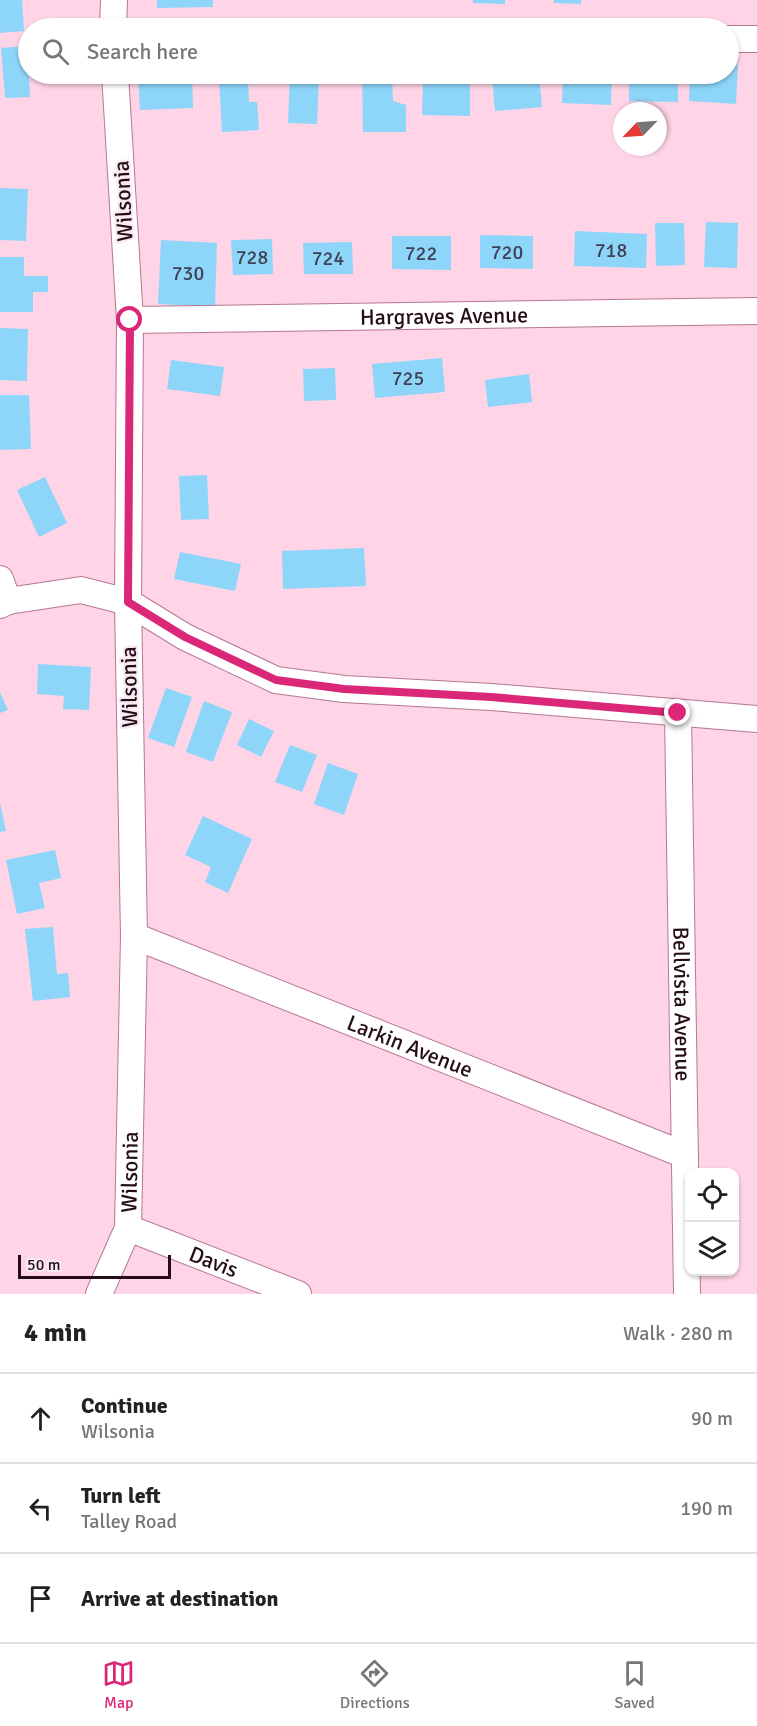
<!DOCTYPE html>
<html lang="en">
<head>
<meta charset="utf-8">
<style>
	:root { --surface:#fff; --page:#f2f2f2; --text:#222; --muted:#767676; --line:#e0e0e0; --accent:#db2777 }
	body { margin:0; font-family:Signika,sans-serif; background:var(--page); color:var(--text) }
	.controls { position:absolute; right:18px; bottom:18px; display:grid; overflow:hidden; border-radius:12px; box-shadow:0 2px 4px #0004 }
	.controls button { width:54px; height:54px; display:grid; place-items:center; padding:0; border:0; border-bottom:2px solid var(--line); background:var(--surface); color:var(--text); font:30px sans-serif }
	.compass { position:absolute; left:613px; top:102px; width:54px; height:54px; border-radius:50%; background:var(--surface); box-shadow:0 2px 4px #0004; rotate:245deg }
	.scale { position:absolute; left:18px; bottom:15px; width:153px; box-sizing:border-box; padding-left:6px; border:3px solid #250e1a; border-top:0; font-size:16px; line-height:21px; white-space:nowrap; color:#250e1a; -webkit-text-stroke:4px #f8eaf0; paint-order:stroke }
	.stop { position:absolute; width:18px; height:18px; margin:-14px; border:4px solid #db2777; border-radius:50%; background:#fff }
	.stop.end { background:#db2777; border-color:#fff; box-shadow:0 2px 6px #0008 }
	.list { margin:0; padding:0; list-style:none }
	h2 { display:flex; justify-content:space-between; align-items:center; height:78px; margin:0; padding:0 24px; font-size:26px }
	h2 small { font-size:20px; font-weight:400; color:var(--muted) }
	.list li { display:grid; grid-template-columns:39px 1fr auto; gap:18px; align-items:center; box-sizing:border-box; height:90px; padding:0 24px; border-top:2px solid var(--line) }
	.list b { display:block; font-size:22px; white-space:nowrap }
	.list p { margin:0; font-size:20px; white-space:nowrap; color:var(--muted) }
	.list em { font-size:20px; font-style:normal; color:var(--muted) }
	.icon { flex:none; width:33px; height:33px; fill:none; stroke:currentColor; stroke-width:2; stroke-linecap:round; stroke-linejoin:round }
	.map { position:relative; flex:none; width:757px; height:1294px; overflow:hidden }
	.search { position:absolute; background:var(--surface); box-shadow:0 2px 4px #0004; left:18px; right:18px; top:18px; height:66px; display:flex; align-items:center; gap:15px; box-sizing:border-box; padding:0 21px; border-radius:33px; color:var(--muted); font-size:22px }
	.sheet { height:348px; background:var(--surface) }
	nav { display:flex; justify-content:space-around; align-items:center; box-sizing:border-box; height:84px; border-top:2px solid var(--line); background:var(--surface); font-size:16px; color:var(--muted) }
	nav a { display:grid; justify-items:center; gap:3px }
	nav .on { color:var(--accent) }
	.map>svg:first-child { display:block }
	.building { fill:#8dd6fa }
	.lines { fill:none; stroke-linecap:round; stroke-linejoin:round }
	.minor-casing { stroke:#b67795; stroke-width:28 }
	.minor { stroke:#fff; stroke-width:26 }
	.route { stroke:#db2777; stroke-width:8 }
	.labels { text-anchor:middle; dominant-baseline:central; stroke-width:4.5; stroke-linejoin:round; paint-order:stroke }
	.number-label { font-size:20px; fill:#3f4052 }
	.street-label { font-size:22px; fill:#250e1a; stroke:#f8eaf0 }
</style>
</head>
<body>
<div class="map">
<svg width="757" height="1294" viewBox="0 0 757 1294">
	<rect width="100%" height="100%" fill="#fed4e6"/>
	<g class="building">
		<path d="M0 0H22L24 31 0 33Z"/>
		<path d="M157 0H213V7L157 8Z"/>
		<path d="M473 0H505V4L473 3Z"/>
		<path d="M554 0H581V4L554 3Z"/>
		<path d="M27 46 30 97 5 98 1 48Z"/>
		<path d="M728 64 738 65 736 104 689 101 690 74H728Z"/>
		<path d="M192 74 193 108 140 110 138 76Z"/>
		<path d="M392 74 393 101 406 105V132H363L362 75Z"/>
		<path d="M563 74H612L611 105 562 103Z"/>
		<path d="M629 74H678V102L629 101Z"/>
		<path d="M539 75 542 107 495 111 492 79Z"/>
		<path d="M290 76 319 77 317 124 288 123Z"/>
		<path d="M248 78 249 102H257L259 130 222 132 219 79Z"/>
		<path d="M423 80 470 81V116L422 115Z"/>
		<path d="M0 188 28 189 26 241 0 240Z"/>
		<path d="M706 222 738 223 737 268 704 267Z"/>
		<path d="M655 223H684L685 265 656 266Z"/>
		<path d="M575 231 647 234 646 268 574 266Z"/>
		<path d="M480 235 533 236V269L480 268Z"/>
		<path d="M392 236H451V270L392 269Z"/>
		<path d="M272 239 273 274 233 275 231 240Z"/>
		<path d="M161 240 217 243 215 307 158 304Z"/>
		<path d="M352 242 353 274H304L303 243Z"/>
		<path d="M0 257H24V276H48V292H33V312H0Z"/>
		<path d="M0 328 28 329 27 381 0 380Z"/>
		<path d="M442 358 445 392 375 398 372 364Z"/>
		<path d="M171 360 224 367 220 396 167 389Z"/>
		<path d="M335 368 336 400 304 401 303 369Z"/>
		<path d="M529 374 532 402 488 407 485 380Z"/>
		<path d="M0 395H29L31 449 0 450Z"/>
		<path d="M207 475 209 519 181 520 179 476Z"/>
		<path d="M45 477 67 523 39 537 17 490Z"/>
		<path d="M364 548 366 586 283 589 282 551Z"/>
		<path d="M180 552 241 564 235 591 174 579Z"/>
		<path d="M38 664 91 667 89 710 63 709 64 696 37 694Z"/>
		<path d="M166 688 192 697 174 747 148 738Z"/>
		<path d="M0 692 8 710 0 713Z"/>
		<path d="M204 701 232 712 213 762 186 752Z"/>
		<path d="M249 719 274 731 261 757 237 745Z"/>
		<path d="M290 745 317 755 302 792 275 782Z"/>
		<path d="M328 763 358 774 344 815 314 804Z"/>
		<path d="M0 803 6 831 0 832Z"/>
		<path d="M203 816 252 839 228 893 205 882 211 867 185 855Z"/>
		<path d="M55 850 61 878 39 883 45 908 17 914 6 860Z"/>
		<path d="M53 927 57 974 68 973 70 997 33 1001 25 929Z"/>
	</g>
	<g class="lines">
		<defs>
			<g id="minor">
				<path d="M113 28 114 0"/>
				<path d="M728 39H757"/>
				<path id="s1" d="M130 320 757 311"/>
				<path d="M0 579 8 601"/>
				<path d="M0 605 8 601 81 590 128 602 185 637 276 680 344 689 491 697 757 719"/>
				<path id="s2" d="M678 713 687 1294"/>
				<path id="s3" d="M134 936 685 1155"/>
				<path id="s4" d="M128 1228 298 1294"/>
				<path id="s5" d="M99 1294 128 1228 134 936 128 602 130 320 115 74"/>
			</g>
		</defs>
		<use href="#minor" class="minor-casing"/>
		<use href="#minor" class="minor"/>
	</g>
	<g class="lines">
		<path class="route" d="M130 320 128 602 185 637 276 680 344 689 491 697 678 713"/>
	</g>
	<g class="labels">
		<g class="number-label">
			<text x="611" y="250">718</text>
			<text x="507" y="252">720</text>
			<text x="421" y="253">722</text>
			<text x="252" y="257">728</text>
			<text x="328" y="258">724</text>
			<text x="188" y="273">730</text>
			<text x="408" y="378">725</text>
		</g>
		<g class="street-label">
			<text transform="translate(123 201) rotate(-93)">Wilsonia</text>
			<text stroke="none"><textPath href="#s1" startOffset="314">Hargraves Avenue</textPath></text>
			<text transform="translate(129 687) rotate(-91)">Wilsonia</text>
			<text stroke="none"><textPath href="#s2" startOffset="291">Bellvista Avenue</textPath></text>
			<text stroke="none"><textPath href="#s3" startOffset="297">Larkin Avenue</textPath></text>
			<text stroke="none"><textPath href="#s5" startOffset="128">Wilsonia</textPath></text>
			<text stroke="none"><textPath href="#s4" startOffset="92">Davis</textPath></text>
		</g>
	</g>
</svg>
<div class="controls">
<button><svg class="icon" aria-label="locate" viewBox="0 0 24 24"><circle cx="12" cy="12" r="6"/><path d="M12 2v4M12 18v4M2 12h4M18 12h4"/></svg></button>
<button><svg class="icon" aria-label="layers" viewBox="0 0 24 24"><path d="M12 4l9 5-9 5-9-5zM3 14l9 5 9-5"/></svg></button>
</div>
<svg class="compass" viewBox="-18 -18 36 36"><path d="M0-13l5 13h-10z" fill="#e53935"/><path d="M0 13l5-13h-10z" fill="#767676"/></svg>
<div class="scale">50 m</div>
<div class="stop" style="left:130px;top:320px"></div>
<div class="stop end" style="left:678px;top:713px"></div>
<div class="search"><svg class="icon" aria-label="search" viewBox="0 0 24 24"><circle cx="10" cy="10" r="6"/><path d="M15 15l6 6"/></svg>Search here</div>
</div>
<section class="sheet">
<h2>4 min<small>Walk · 280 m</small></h2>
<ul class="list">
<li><svg class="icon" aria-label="ahead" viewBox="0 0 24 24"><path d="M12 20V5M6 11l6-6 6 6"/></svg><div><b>Continue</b><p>Wilsonia</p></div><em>90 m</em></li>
<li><svg class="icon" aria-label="left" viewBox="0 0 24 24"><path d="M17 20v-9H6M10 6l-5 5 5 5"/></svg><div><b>Turn left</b><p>Talley Road</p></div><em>190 m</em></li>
<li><svg class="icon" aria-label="arrive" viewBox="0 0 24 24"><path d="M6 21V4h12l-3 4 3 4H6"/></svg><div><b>Arrive at destination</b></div></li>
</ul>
</section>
<nav>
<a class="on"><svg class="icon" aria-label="map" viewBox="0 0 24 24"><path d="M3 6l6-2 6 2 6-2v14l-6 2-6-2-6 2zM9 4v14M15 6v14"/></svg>Map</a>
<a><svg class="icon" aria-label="directions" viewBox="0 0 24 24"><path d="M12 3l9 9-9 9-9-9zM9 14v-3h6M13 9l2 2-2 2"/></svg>Directions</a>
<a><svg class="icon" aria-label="saved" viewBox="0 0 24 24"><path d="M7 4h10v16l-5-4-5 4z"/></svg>Saved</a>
</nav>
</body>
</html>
